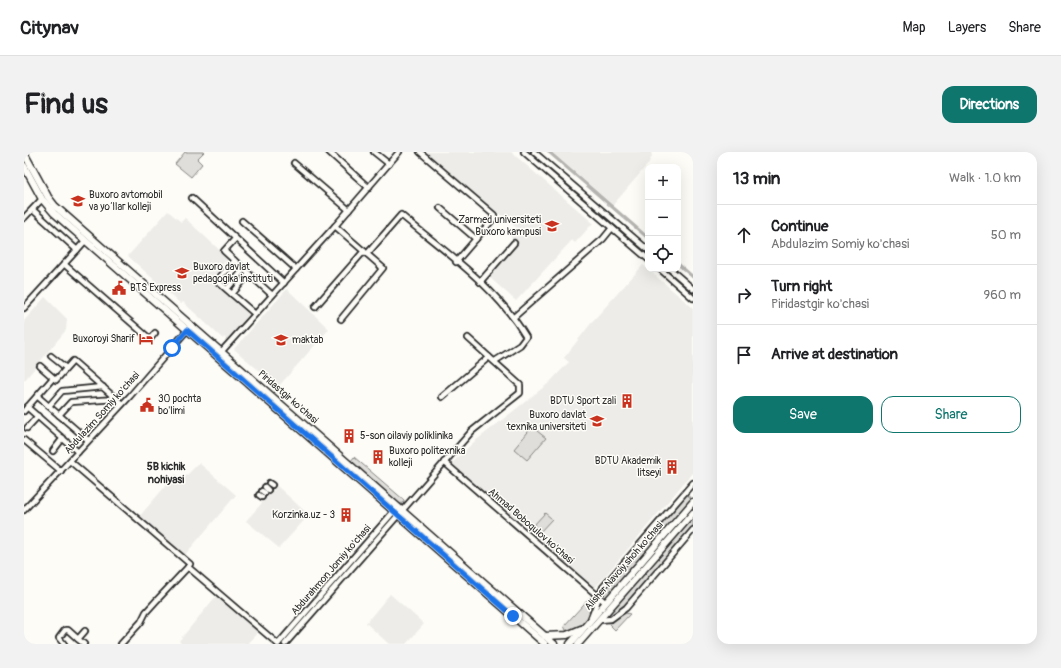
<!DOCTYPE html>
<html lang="en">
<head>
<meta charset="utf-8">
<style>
	:root { --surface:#fff; --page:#f2f2f2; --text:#202124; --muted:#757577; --line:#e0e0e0; --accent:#0f766e }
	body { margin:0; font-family:Pangolin,sans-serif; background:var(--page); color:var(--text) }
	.controls { position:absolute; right:12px; top:12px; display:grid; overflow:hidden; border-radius:8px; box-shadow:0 4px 16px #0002 }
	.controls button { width:36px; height:36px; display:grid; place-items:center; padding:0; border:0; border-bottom:1px solid var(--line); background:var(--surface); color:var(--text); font:20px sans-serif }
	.stop { position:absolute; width:12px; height:12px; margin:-9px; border:3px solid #1a73e8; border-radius:50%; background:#fff }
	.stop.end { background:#1a73e8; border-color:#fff; box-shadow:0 1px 4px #0008 }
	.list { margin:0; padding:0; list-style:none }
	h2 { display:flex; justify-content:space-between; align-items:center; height:52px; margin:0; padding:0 16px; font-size:17px }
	h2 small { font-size:13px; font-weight:400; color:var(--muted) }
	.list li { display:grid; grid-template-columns:26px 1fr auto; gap:12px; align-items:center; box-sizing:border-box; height:60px; padding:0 16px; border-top:1px solid var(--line) }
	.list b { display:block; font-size:15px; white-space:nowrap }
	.list p { margin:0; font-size:13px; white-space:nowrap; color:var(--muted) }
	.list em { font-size:13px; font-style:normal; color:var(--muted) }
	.actions { display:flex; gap:8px; padding:12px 16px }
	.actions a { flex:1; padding:9px 0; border:1px solid var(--accent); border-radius:12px; text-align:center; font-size:14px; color:var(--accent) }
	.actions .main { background:var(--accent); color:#fff }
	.icon { flex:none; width:22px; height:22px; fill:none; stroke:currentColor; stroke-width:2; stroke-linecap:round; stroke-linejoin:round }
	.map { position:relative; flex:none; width:669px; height:492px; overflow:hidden; border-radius:12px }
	header { display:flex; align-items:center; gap:24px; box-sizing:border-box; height:56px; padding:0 20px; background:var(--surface); border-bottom:1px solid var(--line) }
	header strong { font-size:19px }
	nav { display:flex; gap:22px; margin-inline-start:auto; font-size:14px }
	.intro { display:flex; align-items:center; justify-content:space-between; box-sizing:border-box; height:96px; padding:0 24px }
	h1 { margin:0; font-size:28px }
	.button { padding:10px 18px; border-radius:12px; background:var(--accent); color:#fff; font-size:14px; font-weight:700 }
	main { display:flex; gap:24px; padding:0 24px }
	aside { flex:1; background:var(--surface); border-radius:12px; box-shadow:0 4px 16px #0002 }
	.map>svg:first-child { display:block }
	.built { fill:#edece8 }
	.green { fill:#dfdeda; stroke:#858482 }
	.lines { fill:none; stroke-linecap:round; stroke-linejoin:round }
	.canal { stroke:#b5b4b1; stroke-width:3 }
	.minor-casing { stroke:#2b2b2b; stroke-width:8 }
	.major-casing { stroke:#2b2b2b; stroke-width:9 }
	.minor { stroke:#fdfcf7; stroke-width:4.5 }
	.major { stroke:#fdfcf7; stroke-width:6 }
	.route { stroke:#1a73e8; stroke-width:5 }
	.labels { text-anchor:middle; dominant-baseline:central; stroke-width:3; stroke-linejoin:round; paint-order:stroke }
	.poi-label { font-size:10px; fill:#2b2b2b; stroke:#fdfcf7; text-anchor:start }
	.street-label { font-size:10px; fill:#2b2b2b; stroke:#fdfcf7 }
	.neighbourhood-label { font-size:11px; font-weight:bold; fill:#2b2b2b; stroke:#fdfcf7 }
</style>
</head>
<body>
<header>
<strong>Citynav</strong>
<nav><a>Map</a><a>Layers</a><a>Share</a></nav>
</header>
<div class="intro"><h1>Find us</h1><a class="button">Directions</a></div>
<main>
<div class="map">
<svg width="669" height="492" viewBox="0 0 669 492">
	<rect width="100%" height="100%" fill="#fdfcf7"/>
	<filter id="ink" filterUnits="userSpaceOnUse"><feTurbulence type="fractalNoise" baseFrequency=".025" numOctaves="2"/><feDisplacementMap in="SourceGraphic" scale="8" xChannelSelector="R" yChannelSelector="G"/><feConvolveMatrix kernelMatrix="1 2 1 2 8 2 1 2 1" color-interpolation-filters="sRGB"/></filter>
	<g filter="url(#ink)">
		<g class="built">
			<path d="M398 0H487L569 71 551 91 548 88 492 149 464 124 492 90 486 84 493 76Z"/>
			<path d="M528 0H627L628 4 624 12 589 53Z"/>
			<path d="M144 59 157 70 161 66 204 106 198 113 200 115 189 128 226 161 203 188 200 185 199 187 159 150 157 152 104 104Z"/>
			<path d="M619 113 669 156V320L570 437 427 312 450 290 525 231 545 210 540 206 568 170Z"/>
			<path d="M263 137 305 177 254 235 210 197Z"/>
			<path d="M21 145 43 167 42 178 0 229V169Z"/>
			<path d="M175 311 212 343 159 405 114 366 152 322 158 328Z"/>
			<path d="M253 334 285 363 255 396 222 369Z"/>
			<path d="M366 442 400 472 382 492H365L342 471Z"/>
			<path d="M193 443 235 479 223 492H158L155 489Z"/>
		</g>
		<g class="green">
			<path d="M161 0H180L173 7 178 12 167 25 151 12Z"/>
			<path d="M508 275 522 286 503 308 490 297Z"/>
			<path d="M330 305 380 348V350L376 352 327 309Z"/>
			<path d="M662 342 668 347 572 458 581 435Z"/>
			<path d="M521 361 528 367 516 380 509 374Z"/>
			<path d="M669 363V375C652 395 605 461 582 466V464Z"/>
			<path d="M569 442 572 444C567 466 563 472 543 480L540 474Z"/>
			<path d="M602 461 606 462 591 478 584 471Z"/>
		</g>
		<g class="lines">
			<g class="canal">
				<path d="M525 0 624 86"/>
				<path d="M654 112 669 125"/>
			</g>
			<defs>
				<g id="minor">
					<path d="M305 0 345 36"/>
					<path d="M350 0 365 12"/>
					<path d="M396 0 470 63V66L432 110"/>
					<path d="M500 0 624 107"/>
					<path d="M510 0 624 98"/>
					<path d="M270 11 325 58"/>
					<path d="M168 46 260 131"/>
					<path d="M416 56 452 87"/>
					<path d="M0 66 18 47"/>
					<path d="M218 69 272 117"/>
					<path d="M311 74 359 116 317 167"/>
					<path d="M211 87 200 99 248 143"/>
					<path d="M53 98 61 89"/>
					<path d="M343 102 377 63C421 100 472 134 502 185L496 193 471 209"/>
					<path d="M210 108 193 129 231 162"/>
					<path d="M40 112 126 187 131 181"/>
					<path d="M636 117 669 146"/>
					<path d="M646 117 669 137"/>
					<path d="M456 130 490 91"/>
					<path d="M203 137 220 117"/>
					<path d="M208 142 225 122"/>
					<path d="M291 155 340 99"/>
					<path d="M0 156 53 98 9 58"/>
					<path d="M490 165 579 87 588 76"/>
					<path d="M197 200 311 74 375 0"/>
					<path d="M27 204 42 216"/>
					<path d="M16 214 32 228 49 209 98 252"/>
					<path d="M13 244 64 288"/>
					<path d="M418 245 465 205"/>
					<path d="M25 254 38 239 79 235"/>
					<path d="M3 255 54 300"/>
					<path d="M0 259 29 226"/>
					<path d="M35 263 47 250 92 247"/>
					<path d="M3 276 14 264"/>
					<path d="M0 288 37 319"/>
					<path d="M29 299 39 286"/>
					<path d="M46 309 166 412 164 415 254 492"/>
					<path d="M420 310 582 451"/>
					<path d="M245 331 248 333"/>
					<path d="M241 335 244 338"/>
					<path d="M238 339 241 341"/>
					<path d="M235 343 238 345"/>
					<path d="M0 358 106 244 165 176"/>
					<path d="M567 466 579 435 669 331"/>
					<path d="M576 468 587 467 602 456 669 378"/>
					<path d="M40 492 35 486 41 478H44L54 487"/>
					<path d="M60 492 54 487 61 479"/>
					<path d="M97 492 117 470 122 460 132 449 164 415"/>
					<path d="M254 492 371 358"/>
					<path d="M261 492 448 279 496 241V233L444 186"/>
				</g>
				<g id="major">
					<path d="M0 1 24 45 31 54 530 492"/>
					<path d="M0 14 18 47 30 61 521 492"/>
					<path d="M521 484 543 483 557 477"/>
					<path d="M546 492 669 350"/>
					<path d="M554 492 669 361"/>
				</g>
			</defs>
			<use href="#minor" class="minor-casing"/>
			<use href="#major" class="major-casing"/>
			<use href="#minor" class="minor"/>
			<use href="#major" class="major"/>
		</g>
	</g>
	<g class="lines" filter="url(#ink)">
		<path class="route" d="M148 196 163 178 489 464"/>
	</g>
	<defs>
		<symbol id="university-bare" viewBox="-9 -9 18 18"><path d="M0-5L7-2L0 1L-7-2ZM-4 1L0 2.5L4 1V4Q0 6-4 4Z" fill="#c8321e" stroke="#fdfcf7" stroke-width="2.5" paint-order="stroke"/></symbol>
		<symbol id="civic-bare" viewBox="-9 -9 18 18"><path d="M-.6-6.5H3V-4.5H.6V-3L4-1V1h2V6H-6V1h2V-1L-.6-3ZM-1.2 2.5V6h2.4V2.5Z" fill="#c8321e" stroke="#fdfcf7" stroke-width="2.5" paint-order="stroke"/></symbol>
		<symbol id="hotel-bare" viewBox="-9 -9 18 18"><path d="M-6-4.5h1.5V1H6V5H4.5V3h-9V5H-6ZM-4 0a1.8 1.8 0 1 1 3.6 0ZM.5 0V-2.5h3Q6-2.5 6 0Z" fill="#c8321e" stroke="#fdfcf7" stroke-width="2.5" paint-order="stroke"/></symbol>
		<symbol id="school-bare" viewBox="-9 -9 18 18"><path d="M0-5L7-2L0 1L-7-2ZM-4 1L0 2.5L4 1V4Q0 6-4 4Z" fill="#c8321e" stroke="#fdfcf7" stroke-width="2.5" paint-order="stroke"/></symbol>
		<symbol id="building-bare" viewBox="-9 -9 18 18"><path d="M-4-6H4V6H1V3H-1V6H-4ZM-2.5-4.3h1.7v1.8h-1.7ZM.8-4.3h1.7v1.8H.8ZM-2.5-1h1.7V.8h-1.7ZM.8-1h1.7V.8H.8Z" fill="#c8321e" stroke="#fdfcf7" stroke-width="2.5" paint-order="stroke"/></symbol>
	</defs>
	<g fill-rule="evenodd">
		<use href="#university-bare" x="44" y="39" width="20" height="20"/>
		<use href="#university-bare" x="518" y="64" width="20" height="20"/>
		<use href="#university-bare" x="148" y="111" width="20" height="20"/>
		<use href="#civic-bare" x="85" y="126" width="20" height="20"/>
		<use href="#hotel-bare" x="112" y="177" width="20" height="20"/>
		<use href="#school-bare" x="247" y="178" width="20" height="20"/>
		<use href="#building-bare" x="593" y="239" width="20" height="20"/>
		<use href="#civic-bare" x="113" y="243" width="20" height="20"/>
		<use href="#university-bare" x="563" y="259" width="20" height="20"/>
		<use href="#building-bare" x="315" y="274" width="20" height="20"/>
		<use href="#building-bare" x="344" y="295" width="20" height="20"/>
		<use href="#building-bare" x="638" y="305" width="20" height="20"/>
		<use href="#building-bare" x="312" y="353" width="20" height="20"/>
	</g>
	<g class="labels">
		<g class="poi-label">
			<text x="65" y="43">Buxoro avtomobil<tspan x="65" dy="12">va yo‘llar kolleji</tspan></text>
			<text x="517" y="68" text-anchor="end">Zarmed universiteti<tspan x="517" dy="12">Buxoro kampusi</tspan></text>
			<text x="169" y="115">Buxoro davlat<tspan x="169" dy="12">pedagogika instituti</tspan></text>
			<text x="106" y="136">BTS Express</text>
			<text x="111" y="187" text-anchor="end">Buxoroyi Sharif</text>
			<text x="268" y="188">maktab</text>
			<text x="134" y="247">30 pochta<tspan x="134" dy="12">bo'limi</tspan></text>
			<text x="592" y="249" text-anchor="end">BDTU Sport zali</text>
			<text x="562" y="263" text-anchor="end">Buxoro davlat<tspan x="562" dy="12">texnika universiteti</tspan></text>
			<text x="336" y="284">5-son oilaviy poliklinika</text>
			<text x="365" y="299">Buxoro politexnika<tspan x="365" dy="12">kolleji</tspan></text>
			<text x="637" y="309" text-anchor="end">BDTU Akademik<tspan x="637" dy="12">litseyi</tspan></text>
			<text x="311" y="363" text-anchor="end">Korzinka.uz - 3</text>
		</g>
		<g class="street-label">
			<text transform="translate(264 245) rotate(41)">Piridastgir ko'chasi</text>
			<text transform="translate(78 261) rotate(-48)">Abdulazim Somiy ko'chasi</text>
			<text transform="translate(507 374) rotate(41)">Ahmad Boboqulov ko'chasi</text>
			<text transform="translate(600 414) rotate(-49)">Alisher Navoiy shoh ko'chasi</text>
			<text transform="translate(307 418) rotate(-49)">Abdurahmon Jomiy ko'chasi</text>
		</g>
		<g class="neighbourhood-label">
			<text x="142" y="314">5B kichik<tspan x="142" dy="13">nohiyasi</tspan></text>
		</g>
	</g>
</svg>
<div class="controls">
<button>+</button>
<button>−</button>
<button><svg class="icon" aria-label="locate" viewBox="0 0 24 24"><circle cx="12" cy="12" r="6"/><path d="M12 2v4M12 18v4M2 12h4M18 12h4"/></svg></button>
</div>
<div class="stop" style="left:148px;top:196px"></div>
<div class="stop end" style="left:489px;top:464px"></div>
</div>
<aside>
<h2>13 min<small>Walk · 1.0 km</small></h2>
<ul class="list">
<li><svg class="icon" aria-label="ahead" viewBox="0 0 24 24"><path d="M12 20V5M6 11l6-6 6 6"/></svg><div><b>Continue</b><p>Abdulazim Somiy ko'chasi</p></div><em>50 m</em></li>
<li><svg class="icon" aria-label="right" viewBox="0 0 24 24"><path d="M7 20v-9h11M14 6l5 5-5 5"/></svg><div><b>Turn right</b><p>Piridastgir ko'chasi</p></div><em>960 m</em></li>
<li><svg class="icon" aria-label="arrive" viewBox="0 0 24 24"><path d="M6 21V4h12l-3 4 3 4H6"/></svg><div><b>Arrive at destination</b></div></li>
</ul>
<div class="actions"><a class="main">Save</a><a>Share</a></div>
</aside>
</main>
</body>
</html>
